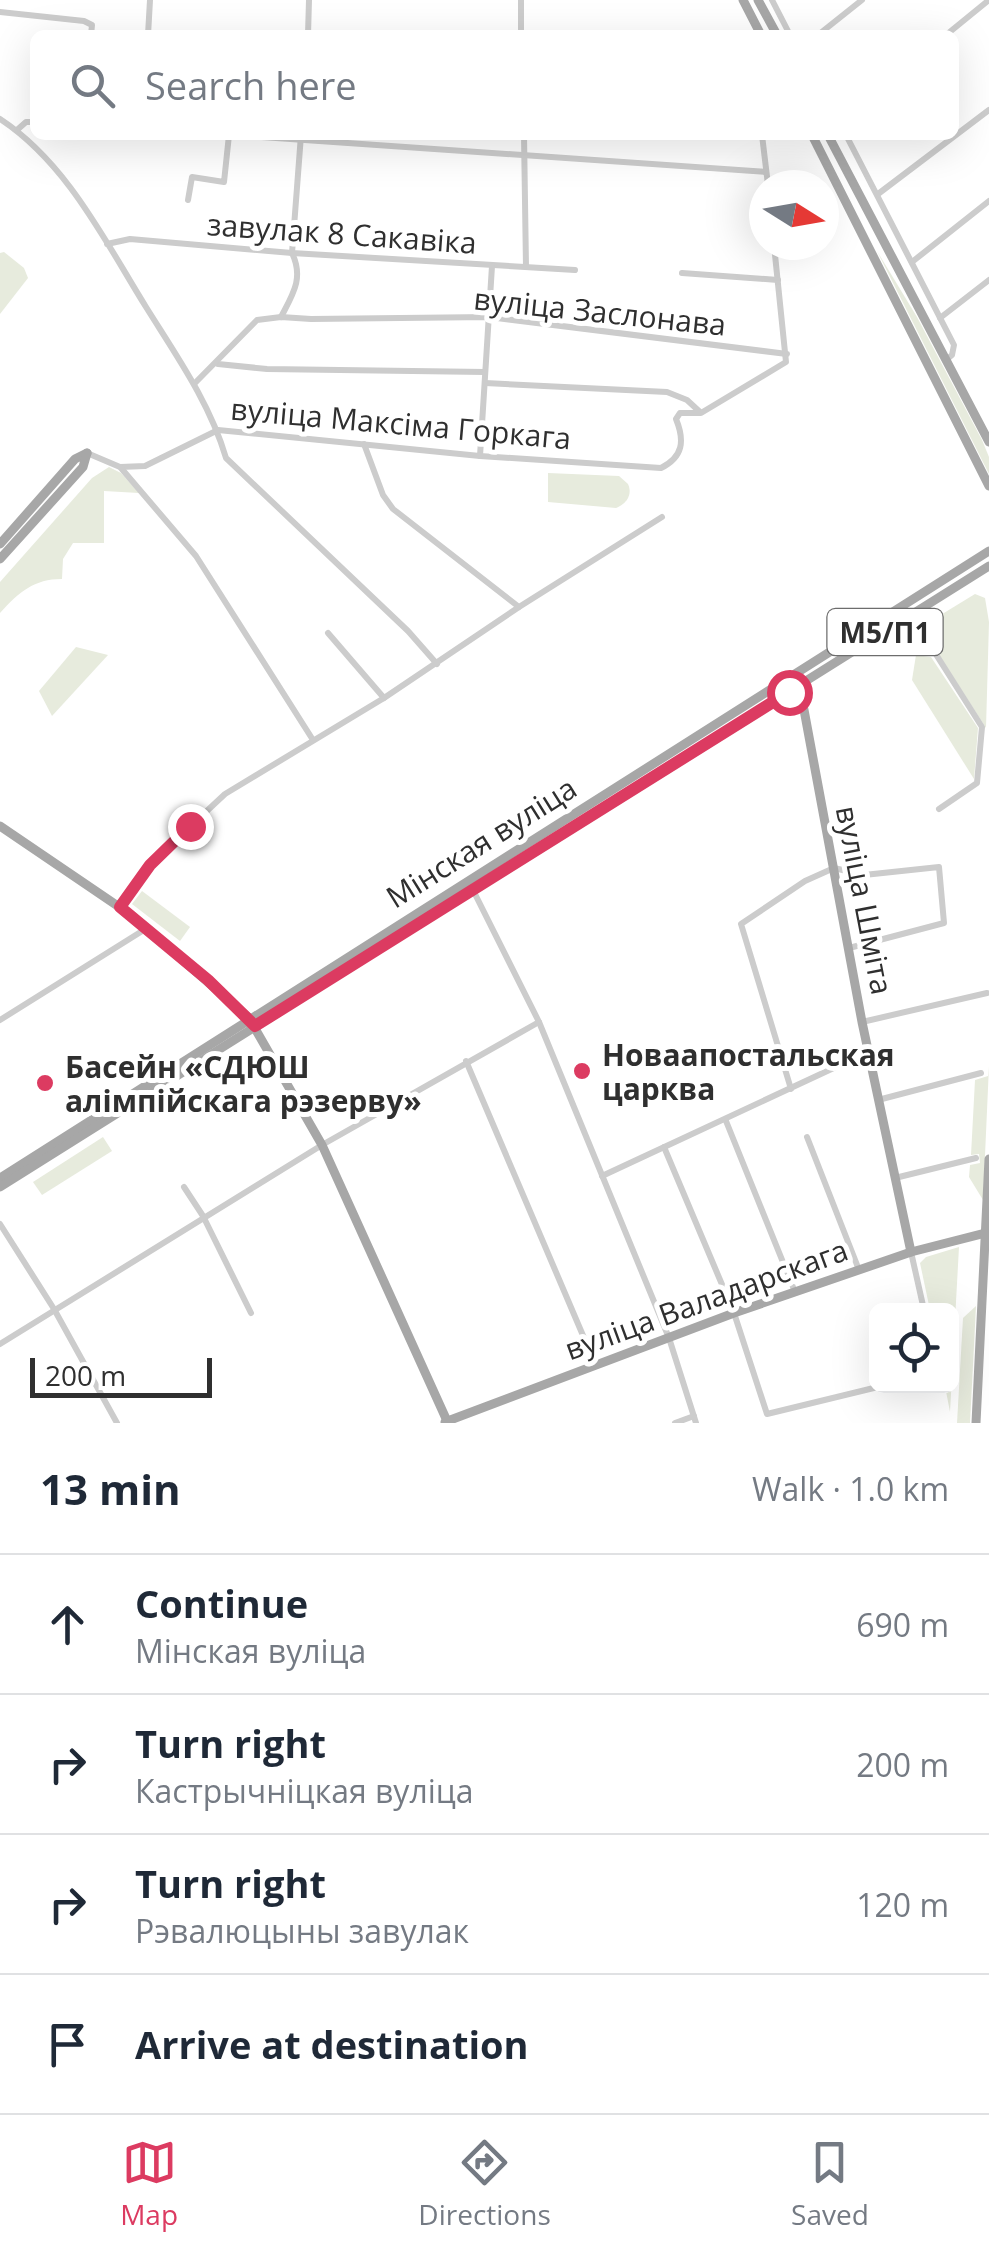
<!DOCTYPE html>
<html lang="en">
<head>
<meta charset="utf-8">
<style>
	:root { --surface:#fff; --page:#f2f2f3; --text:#1f2937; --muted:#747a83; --line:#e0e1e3; --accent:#dc3b61 }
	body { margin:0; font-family:"Open Sans",sans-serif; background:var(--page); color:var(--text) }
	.controls { position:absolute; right:30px; bottom:30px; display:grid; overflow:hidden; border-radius:15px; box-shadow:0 10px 40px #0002 }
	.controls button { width:90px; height:90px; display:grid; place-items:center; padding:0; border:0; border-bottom:2px solid var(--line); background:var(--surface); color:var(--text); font:50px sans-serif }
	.compass { position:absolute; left:749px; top:170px; width:90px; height:90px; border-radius:50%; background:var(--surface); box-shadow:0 10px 40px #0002; rotate:101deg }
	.scale { position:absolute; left:30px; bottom:25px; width:182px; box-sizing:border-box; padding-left:10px; border:5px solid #2f2f2f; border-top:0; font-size:28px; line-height:35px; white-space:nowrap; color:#2f2f2f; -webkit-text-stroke:8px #fff; paint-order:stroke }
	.stop { position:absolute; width:30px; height:30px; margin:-22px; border:8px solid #dc3b61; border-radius:50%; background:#fff }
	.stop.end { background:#dc3b61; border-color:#fff; box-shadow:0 2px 10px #0008 }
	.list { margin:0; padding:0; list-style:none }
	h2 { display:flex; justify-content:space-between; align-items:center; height:130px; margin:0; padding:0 40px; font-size:42px }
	h2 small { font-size:32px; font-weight:400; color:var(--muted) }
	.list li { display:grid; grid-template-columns:65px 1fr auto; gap:30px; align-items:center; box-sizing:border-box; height:140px; padding:0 40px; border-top:2px solid var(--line) }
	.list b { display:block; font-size:38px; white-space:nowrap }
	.list p { margin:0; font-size:32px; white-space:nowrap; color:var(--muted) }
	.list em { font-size:32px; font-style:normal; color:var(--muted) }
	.icon { flex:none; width:55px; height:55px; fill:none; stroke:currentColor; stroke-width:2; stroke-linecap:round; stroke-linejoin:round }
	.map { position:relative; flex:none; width:989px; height:1423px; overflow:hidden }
	.search { position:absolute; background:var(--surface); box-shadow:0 10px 40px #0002; left:30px; right:30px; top:30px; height:110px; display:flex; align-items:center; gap:25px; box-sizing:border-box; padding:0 35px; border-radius:15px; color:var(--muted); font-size:38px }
	.sheet { height:690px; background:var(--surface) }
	nav { display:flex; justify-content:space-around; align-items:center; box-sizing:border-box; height:140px; border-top:2px solid var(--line); background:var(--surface); font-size:28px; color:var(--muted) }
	nav a { display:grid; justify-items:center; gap:5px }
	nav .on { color:var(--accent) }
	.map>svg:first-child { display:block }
	.green { fill:#e7ebdd }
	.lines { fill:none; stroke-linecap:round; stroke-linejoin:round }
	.minor { stroke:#ccc; stroke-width:6 }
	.major { stroke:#a7a7a7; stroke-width:9 }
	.route { stroke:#dc3b61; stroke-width:12 }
	.poi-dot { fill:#dc3b61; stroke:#fff; stroke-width:4 }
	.labels { text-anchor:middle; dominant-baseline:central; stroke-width:10; stroke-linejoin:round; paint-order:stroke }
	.shield { fill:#fff; stroke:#6d6d6d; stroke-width:2.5 }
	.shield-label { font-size:28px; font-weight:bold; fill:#2f2f2f }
	.street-label { font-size:30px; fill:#2f2f2f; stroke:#fff }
	.poi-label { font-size:30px; font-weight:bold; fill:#2f2f2f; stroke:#fff; text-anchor:start }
</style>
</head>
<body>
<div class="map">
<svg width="989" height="1423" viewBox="0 0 989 1423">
	<rect width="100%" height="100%" fill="#fff"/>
	<g class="green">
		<path d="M877 251 917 317 982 440 989 457V474Z"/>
		<path d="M4 252 24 268 28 278 0 314V253Z"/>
		<path d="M109 467 121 473 139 493 104 491V543H73L63 559 62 579C34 579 19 592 0 613V582L92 478Z"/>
		<path d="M548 473 619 476 628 484C633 495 626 504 616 508L548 502Z"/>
		<path d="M975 594 985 598 989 622 986 728 921 627Z"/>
		<path d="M76 647 108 655 52 716 39 691Z"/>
		<path d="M916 655 931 657 978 728 974 779 912 680Z"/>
		<path d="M142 891 190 927 180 941 132 904Z"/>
		<path d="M989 1066 983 1200 969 1177 970 1165 980 1163 979 1154 971 1155 975 1080 988 1076Z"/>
		<path d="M103 1137 112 1151 42 1195 33 1182Z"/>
		<path d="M959 1247 950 1412 945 1386H952V1310H930L920 1263 926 1257Z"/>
		<path d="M976 1306 970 1423H957L963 1318Z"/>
	</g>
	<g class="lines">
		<g class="minor">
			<path d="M521 0V35"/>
			<path d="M772 0 790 35"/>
			<path d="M0 12 84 21 92 25 91 35"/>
			<path d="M148 35 150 0"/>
			<path d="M308 35 309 0"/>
			<path d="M818 35 862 0"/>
			<path d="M946 35 989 0"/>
			<path d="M0 119C67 163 105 241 146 307 176 355 210 403 226 458L408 631 437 664"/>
			<path d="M17 130 26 122H35"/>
			<path d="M233 135 766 172"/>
			<path d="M524 135 526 267"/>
			<path d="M762 135 768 185"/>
			<path d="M846 135 954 345 952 355 946 360"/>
			<path d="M878 194 989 110"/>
			<path d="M188 200 192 177 224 182 229 135"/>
			<path d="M107 244 130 239 292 253 575 270"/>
			<path d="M912 262 989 201"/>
			<path d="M682 273 778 280"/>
			<path d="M281 317C293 294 304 278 292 253L301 135"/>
			<path d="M940 318 989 280"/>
			<path d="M218 364 267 369 485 372"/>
			<path d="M485 383 667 392 687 400 700 412"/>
			<path d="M194 384 257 320 281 317 311 319 489 317 787 354"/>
			<path d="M364 444 383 495 393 509 519 607"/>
			<path d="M87 453 120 467 145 466 218 430 480 456 661 468C683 457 685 441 676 419L680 413H701L786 362 774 245"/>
			<path d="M480 456 492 266"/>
			<path d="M121 468 196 556 313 740"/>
			<path d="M911 615 982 727 977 783 939 809"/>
			<path d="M328 633 384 698"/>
			<path d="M473 890 539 1022 669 1338 696 1423"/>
			<path d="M120 907 149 865 225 794 384 698 519 607 662 517"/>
			<path d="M0 1020 147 928"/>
			<path d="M862 1022 987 993"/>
			<path d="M466 1061 596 1366"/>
			<path d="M791 1089 741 924 805 881 834 868 864 875 939 867 944 923 849 948"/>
			<path d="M878 1100 981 1073"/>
			<path d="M726 1121 795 1292"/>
			<path d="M807 1137 859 1270"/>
			<path d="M664 1147 734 1313 767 1414 882 1386"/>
			<path d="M602 1176 868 1052"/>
			<path d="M895 1178 976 1158"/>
			<path d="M184 1187 203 1216 251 1313"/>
			<path d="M0 1224 54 1309 117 1423"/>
			<path d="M911 1252 924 1310"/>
			<path d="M0 1344 322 1145 539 1022"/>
			<path d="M675 1423 694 1416"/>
		</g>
		<g class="major">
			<path d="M743 0 761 35"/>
			<path d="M758 0 777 35"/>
			<path d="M812 135 989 486"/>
			<path d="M828 135 989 442"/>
			<path d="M0 544 75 459 87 453"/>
			<path d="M0 559 83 467 87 453"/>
			<path d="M794 682 802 699 862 1022 911 1252"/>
			<path d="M0 826 131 915 249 1018 322 1145 448 1423"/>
			<path d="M0 1178 989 551"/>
			<path d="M0 1187 989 566"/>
			<path d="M445 1422 734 1313 911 1252 989 1232"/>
			<path d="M976 1423 989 1159"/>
		</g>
	</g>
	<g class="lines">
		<path class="route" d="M190 826 150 865 120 907 208 980 255 1026 789 692"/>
	</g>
	<g class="poi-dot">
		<circle cx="582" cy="1071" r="10"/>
		<circle cx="45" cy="1083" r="10"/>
	</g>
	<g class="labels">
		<rect class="shield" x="827.5" y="609" width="115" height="46" rx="8"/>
		<g class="shield-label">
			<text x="885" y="632">М5/П1</text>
		</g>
		<g class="street-label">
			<text transform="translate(342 233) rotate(4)">завулак 8 Сакавіка</text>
			<text transform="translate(600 311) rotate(6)">вуліца Заслонава</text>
			<text transform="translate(401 423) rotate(5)">вуліца Максіма Горкага</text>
			<text transform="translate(481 842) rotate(-32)">Мінская вуліца</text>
			<text transform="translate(865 900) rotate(79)">вуліца Шміта</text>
			<text transform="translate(706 1299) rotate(-20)">вуліца Валадарскага</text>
		</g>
		<g class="poi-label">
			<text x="602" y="1054">Новаапостальская<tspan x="602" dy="34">царква</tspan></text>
			<text x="65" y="1066">Басейн «СДЮШ<tspan x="65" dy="34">алімпійскага рэзерву»</tspan></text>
		</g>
	</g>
</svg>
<div class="controls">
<button><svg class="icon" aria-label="locate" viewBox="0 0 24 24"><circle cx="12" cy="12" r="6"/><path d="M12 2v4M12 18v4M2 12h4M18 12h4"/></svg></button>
</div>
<svg class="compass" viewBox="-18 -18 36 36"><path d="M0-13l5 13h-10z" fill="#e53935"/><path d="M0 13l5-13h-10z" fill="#747a83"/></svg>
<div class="scale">200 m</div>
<div class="stop" style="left:789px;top:692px"></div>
<div class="stop end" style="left:190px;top:826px"></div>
<div class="search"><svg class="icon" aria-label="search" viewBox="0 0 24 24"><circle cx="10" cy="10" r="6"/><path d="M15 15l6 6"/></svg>Search here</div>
</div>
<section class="sheet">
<h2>13 min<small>Walk · 1.0 km</small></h2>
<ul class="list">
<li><svg class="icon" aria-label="ahead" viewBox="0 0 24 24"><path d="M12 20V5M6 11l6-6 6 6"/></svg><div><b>Continue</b><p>Мінская вуліца</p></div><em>690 m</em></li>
<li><svg class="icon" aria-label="right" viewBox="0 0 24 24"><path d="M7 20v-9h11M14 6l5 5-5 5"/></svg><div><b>Turn right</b><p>Кастрычніцкая вуліца</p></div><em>200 m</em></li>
<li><svg class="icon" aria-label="right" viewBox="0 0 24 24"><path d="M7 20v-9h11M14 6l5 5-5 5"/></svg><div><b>Turn right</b><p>Рэвалюцыны завулак</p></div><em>120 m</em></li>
<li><svg class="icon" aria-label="arrive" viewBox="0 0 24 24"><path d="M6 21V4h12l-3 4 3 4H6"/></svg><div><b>Arrive at destination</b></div></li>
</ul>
</section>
<nav>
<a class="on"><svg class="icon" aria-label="map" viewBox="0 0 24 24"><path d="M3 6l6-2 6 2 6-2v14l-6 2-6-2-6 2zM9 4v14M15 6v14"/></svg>Map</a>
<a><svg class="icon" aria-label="directions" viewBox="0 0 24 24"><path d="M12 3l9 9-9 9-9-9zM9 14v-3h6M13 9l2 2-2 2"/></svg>Directions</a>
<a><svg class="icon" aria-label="saved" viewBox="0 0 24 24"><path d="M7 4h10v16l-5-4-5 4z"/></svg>Saved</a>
</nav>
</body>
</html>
